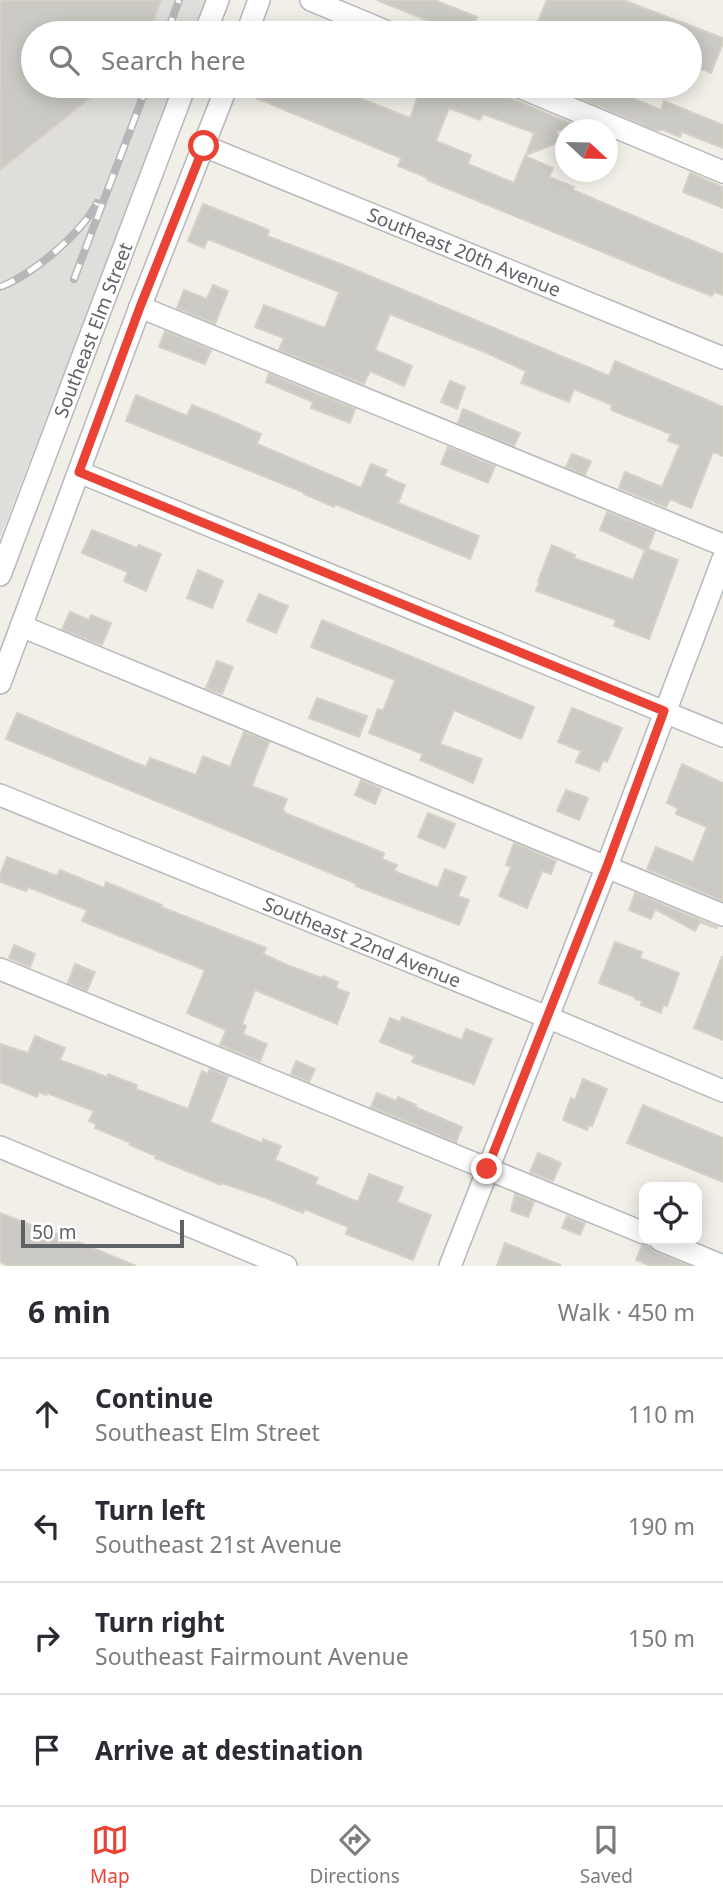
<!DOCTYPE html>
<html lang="en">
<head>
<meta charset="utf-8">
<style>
	:root { --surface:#fff; --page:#f2f2f3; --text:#2b2b33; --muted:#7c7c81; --line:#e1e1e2; --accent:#ea4335 }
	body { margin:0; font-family:"Noto Sans",sans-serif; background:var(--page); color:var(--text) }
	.controls { position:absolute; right:21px; bottom:21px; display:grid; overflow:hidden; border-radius:14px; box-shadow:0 4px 18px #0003 }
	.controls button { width:63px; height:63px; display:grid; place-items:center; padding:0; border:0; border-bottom:2px solid var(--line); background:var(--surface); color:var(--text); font:35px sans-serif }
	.compass { position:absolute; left:555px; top:119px; width:63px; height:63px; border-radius:50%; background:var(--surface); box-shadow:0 4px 18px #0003; rotate:112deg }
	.scale { position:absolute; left:21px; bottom:18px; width:163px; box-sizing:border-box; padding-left:7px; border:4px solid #5f6368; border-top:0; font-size:19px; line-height:24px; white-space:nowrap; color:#5f6368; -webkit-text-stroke:5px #fff; paint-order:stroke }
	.stop { position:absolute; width:21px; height:21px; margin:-16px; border:5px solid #ea4335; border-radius:50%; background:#fff }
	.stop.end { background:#ea4335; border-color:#fff; box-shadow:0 2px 7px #0008 }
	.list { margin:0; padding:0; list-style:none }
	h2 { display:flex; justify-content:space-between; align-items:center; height:91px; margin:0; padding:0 28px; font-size:30px }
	h2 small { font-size:23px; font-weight:400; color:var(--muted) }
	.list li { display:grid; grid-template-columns:46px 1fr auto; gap:21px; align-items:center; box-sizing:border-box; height:112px; padding:0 28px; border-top:2px solid var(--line) }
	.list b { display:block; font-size:26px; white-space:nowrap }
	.list p { margin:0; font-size:23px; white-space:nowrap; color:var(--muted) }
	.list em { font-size:23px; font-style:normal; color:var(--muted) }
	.icon { flex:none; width:38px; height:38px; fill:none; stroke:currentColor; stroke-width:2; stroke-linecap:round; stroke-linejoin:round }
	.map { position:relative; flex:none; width:723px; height:1266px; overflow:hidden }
	.search { position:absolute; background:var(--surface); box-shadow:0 4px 18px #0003; left:21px; right:21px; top:21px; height:77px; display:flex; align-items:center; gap:18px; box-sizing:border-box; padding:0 24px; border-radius:38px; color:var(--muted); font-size:26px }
	.sheet { height:539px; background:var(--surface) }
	nav { display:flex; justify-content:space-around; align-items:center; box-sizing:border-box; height:98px; border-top:2px solid var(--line); background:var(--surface); font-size:19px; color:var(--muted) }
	nav a { display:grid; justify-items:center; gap:4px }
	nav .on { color:var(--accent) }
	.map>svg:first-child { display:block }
	.industrial { fill:#e0deda }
	.building { fill:#cccac5; stroke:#d6d1c6; stroke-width:2 }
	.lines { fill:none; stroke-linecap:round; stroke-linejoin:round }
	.minor-casing { stroke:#b5b8bc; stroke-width:24 }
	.minor { stroke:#fff; stroke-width:21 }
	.rail-casing { stroke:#b6b7b8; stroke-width:8 }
	.rail { stroke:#fff; stroke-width:5; stroke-dasharray:16; stroke-linecap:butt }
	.route { stroke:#ea4335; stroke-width:9 }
	.labels { text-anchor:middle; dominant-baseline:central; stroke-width:5; stroke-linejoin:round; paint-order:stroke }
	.street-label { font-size:19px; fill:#5f6368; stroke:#fff }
</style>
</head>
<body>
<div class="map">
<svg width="723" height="1266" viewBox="0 0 723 1266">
	<rect width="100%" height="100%" fill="#f1efe8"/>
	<path class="industrial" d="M0 0H208L195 33H33V86H175L0 538Z"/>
	<g class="building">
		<path d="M0 0H161L149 33H33V86H105L0 170Z"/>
		<path d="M377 0H434L477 17 470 33H458Z"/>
		<path d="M547 0H623L723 38V43L711 73 690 64V33H533Z"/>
		<path d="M240 86H295L329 99 334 88 410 118 422 86H494L492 91 587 130H556L560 142 526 155 534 133 483 114 480 120 449 108 436 141 471 155 468 164 514 183 525 156 553 168 549 177 574 187 573 190 723 254V295L714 292 712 296 678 283 427 180 428 178 398 166 401 158 239 91Z"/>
		<path d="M562 86H603L661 110 664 101 723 125V148L682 132 680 137 663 130H655L560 90Z"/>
		<path d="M690 173 723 187V208L683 192Z"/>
		<path d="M203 204 269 230 267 236 341 264 609 376 615 361 707 400 723 407V456L713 452 691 508 670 499 666 507 619 488 625 472 662 487 680 445 668 441 671 434 614 411 611 409 612 405 574 389 569 402 521 383 526 371 487 353 390 314 375 350 412 366 404 386 370 371 364 384 279 350 284 338 255 327 264 305 325 328 339 292 208 239 204 248 188 241Z"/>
		<path d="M213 285 228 291 215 324 177 308 184 290 207 299Z"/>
		<path d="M165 331 211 350 205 364 159 347Z"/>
		<path d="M269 374 355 409 350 423 311 408 313 402 266 382Z"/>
		<path d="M450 381 465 387 457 409 441 402Z"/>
		<path d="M136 395 187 416 192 405 215 414 261 434 257 444 361 488 371 464 387 470 384 476 405 485 398 503 479 536 470 559 335 504 334 507 304 494 305 493 126 421Z"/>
		<path d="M463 409 520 433 514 446 458 423Z"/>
		<path d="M448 447 495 466 488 483 441 464Z"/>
		<path d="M572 454 591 461 585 475 566 467Z"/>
		<path d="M607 512 655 531 648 549 678 560 649 639 614 626 616 620 536 591 540 581H538L552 545 575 555 574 558 633 580 645 550 600 530Z"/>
		<path d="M92 530 137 548 139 545 161 554 146 591 124 581 128 572 82 553Z"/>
		<path d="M198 570 223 581 212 608 187 598Z"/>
		<path d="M259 594 288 606 276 633 247 621Z"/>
		<path d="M70 612 89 620 91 615 111 623 102 645 62 629Z"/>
		<path d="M322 620 534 707 521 739 454 710 440 744 482 759 473 783 420 760 423 754 369 733 378 709 383 711 395 680 311 647Z"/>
		<path d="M217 661 233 667 222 694 206 688Z"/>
		<path d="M317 698 367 716 359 737 309 718Z"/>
		<path d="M572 708 622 728 607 762 603 760 599 771 576 762 581 751 558 742Z"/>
		<path d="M17 713 146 767 150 758 196 775 203 756 230 767 244 732 269 742 252 786 287 799 283 809 285 813 384 853 382 859 397 865 394 871 438 888 445 869 466 877 458 896 469 900 459 925 356 886 357 884 6 739Z"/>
		<path d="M682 764 723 783V901L647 869 656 847 693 862 707 827 676 814 678 808 667 803Z"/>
		<path d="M361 780 381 789 375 804 355 795Z"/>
		<path d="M566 790 588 798 579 820 557 811Z"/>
		<path d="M428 813 455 824 445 848 418 837Z"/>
		<path d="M514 843 556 861 551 874 542 871 527 908 499 896 511 867 506 865Z"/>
		<path d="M7 857 57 876 60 870 104 888 106 882 162 905 161 907 266 948 263 954 287 965 322 978 323 976 338 982 336 988 349 993 337 1024 255 990 242 1024 246 1026 243 1034 267 1044 260 1061 220 1045 226 1030 187 1013 205 970 82 921 87 910 28 887 26 891 0 882V875Z"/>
		<path d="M635 893 717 927 716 928 700 922 695 931 655 909 651 919 629 910Z"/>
		<path d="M615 942 642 952 640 958 679 973 667 1006 663 1005 661 1013 641 1005 642 1001 635 999V997L599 983Z"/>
		<path d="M14 945 35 954 30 967 9 958Z"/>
		<path d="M722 957 723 958V1040L694 1028Z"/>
		<path d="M75 964 95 972 87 991 68 983Z"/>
		<path d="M402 1017 462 1040 466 1029 492 1039 474 1084 412 1062 415 1056 380 1042 390 1018 400 1022Z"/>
		<path d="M35 1036 65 1048 60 1060 107 1077 108 1074 137 1085 136 1089 188 1109 202 1071 208 1074 210 1069 228 1077 210 1122 262 1143 263 1139 281 1146 275 1160 318 1178 315 1184 358 1202 369 1174 403 1187 397 1202 431 1215 413 1260 346 1234 348 1227 305 1209 303 1213 266 1198 222 1183 221 1185 155 1158 156 1156 130 1145 131 1143 95 1128 96 1124 89 1121 94 1111 47 1093 46 1095 39 1092 37 1097 0 1082V1044L28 1053Z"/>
		<path d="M296 1061 315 1069 309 1082 291 1074Z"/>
		<path d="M583 1079 607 1089 592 1126 589 1125 587 1130 563 1120 571 1098 575 1100Z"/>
		<path d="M377 1093 396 1101 398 1097 416 1105 415 1107 462 1127 456 1142 371 1107Z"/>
		<path d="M643 1105 723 1138V1182L627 1143Z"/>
		<path d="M538 1153 561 1163 553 1181 530 1172Z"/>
		<path d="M515 1194 534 1202 528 1217 511 1211Z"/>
		<path d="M0 1213 36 1227 37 1225 136 1266H9L0 1262Z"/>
		<path d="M567 1216 585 1223 580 1235 562 1228Z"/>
		<path d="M505 1243 560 1265V1266H497Z"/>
		<path d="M648 1245 655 1252 689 1266H651L636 1260 642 1246Z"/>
	</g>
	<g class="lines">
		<defs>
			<g id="minor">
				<path d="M311 0 390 33"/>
				<path d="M205 33 218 0"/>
				<path d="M247 33 259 0"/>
				<path d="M517 86 723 172"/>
				<path d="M204 146 723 358"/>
				<path d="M140 307 723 545"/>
				<path d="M79 472 723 736"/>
				<path d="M0 575 185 86"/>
				<path d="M21 626 723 915"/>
				<path d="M0 683 140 307 227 86"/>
				<path d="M0 795 547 1017 723 1091"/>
				<path d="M0 969 644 1233"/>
				<path d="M0 1147 286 1266"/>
				<path d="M660 1240 723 1266"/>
				<path d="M450 1266 607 866 723 559"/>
			</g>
		</defs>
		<use href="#minor" class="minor-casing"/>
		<use href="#minor" class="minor"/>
		<defs>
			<g id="rail">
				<path d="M167 33 179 0"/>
				<path d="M74 279 147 86"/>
				<path d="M0 287C32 275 81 234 97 203"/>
			</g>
		</defs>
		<use href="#rail" class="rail-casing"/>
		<use href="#rail" class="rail"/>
	</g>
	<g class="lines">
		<path class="route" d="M204 146 140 307 79 472 664 711 607 866 487 1169"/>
	</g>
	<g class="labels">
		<g class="street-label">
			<text transform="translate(464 252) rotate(22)">Southeast 20th Avenue</text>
			<text transform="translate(93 330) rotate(-69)">Southeast Elm Street</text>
			<text transform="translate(362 942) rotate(22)">Southeast 22nd Avenue</text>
		</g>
	</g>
</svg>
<div class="controls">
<button><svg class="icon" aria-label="locate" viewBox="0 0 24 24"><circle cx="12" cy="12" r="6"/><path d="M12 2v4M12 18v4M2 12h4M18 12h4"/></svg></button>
</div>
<svg class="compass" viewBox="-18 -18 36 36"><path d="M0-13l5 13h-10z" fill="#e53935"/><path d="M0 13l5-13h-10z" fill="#7c7c81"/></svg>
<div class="scale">50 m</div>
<div class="stop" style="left:204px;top:146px"></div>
<div class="stop end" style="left:487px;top:1169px"></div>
<div class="search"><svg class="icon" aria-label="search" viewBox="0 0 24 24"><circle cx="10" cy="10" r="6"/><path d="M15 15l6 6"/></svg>Search here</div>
</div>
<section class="sheet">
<h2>6 min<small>Walk · 450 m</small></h2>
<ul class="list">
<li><svg class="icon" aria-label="ahead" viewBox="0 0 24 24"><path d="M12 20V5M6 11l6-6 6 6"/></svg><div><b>Continue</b><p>Southeast Elm Street</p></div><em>110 m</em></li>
<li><svg class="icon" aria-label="left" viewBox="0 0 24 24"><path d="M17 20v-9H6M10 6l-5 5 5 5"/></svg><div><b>Turn left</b><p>Southeast 21st Avenue</p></div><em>190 m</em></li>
<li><svg class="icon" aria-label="right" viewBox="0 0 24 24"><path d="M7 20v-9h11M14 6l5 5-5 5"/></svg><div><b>Turn right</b><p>Southeast Fairmount Avenue</p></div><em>150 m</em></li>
<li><svg class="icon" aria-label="arrive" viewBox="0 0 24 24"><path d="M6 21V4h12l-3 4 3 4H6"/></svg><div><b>Arrive at destination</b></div></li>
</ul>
</section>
<nav>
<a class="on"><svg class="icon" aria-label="map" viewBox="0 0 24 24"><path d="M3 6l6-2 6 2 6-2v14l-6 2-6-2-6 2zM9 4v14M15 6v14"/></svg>Map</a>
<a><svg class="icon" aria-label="directions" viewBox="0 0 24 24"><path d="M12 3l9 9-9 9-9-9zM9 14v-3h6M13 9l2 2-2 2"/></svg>Directions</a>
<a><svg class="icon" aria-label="saved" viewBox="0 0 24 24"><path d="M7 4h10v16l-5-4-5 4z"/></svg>Saved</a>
</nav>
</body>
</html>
